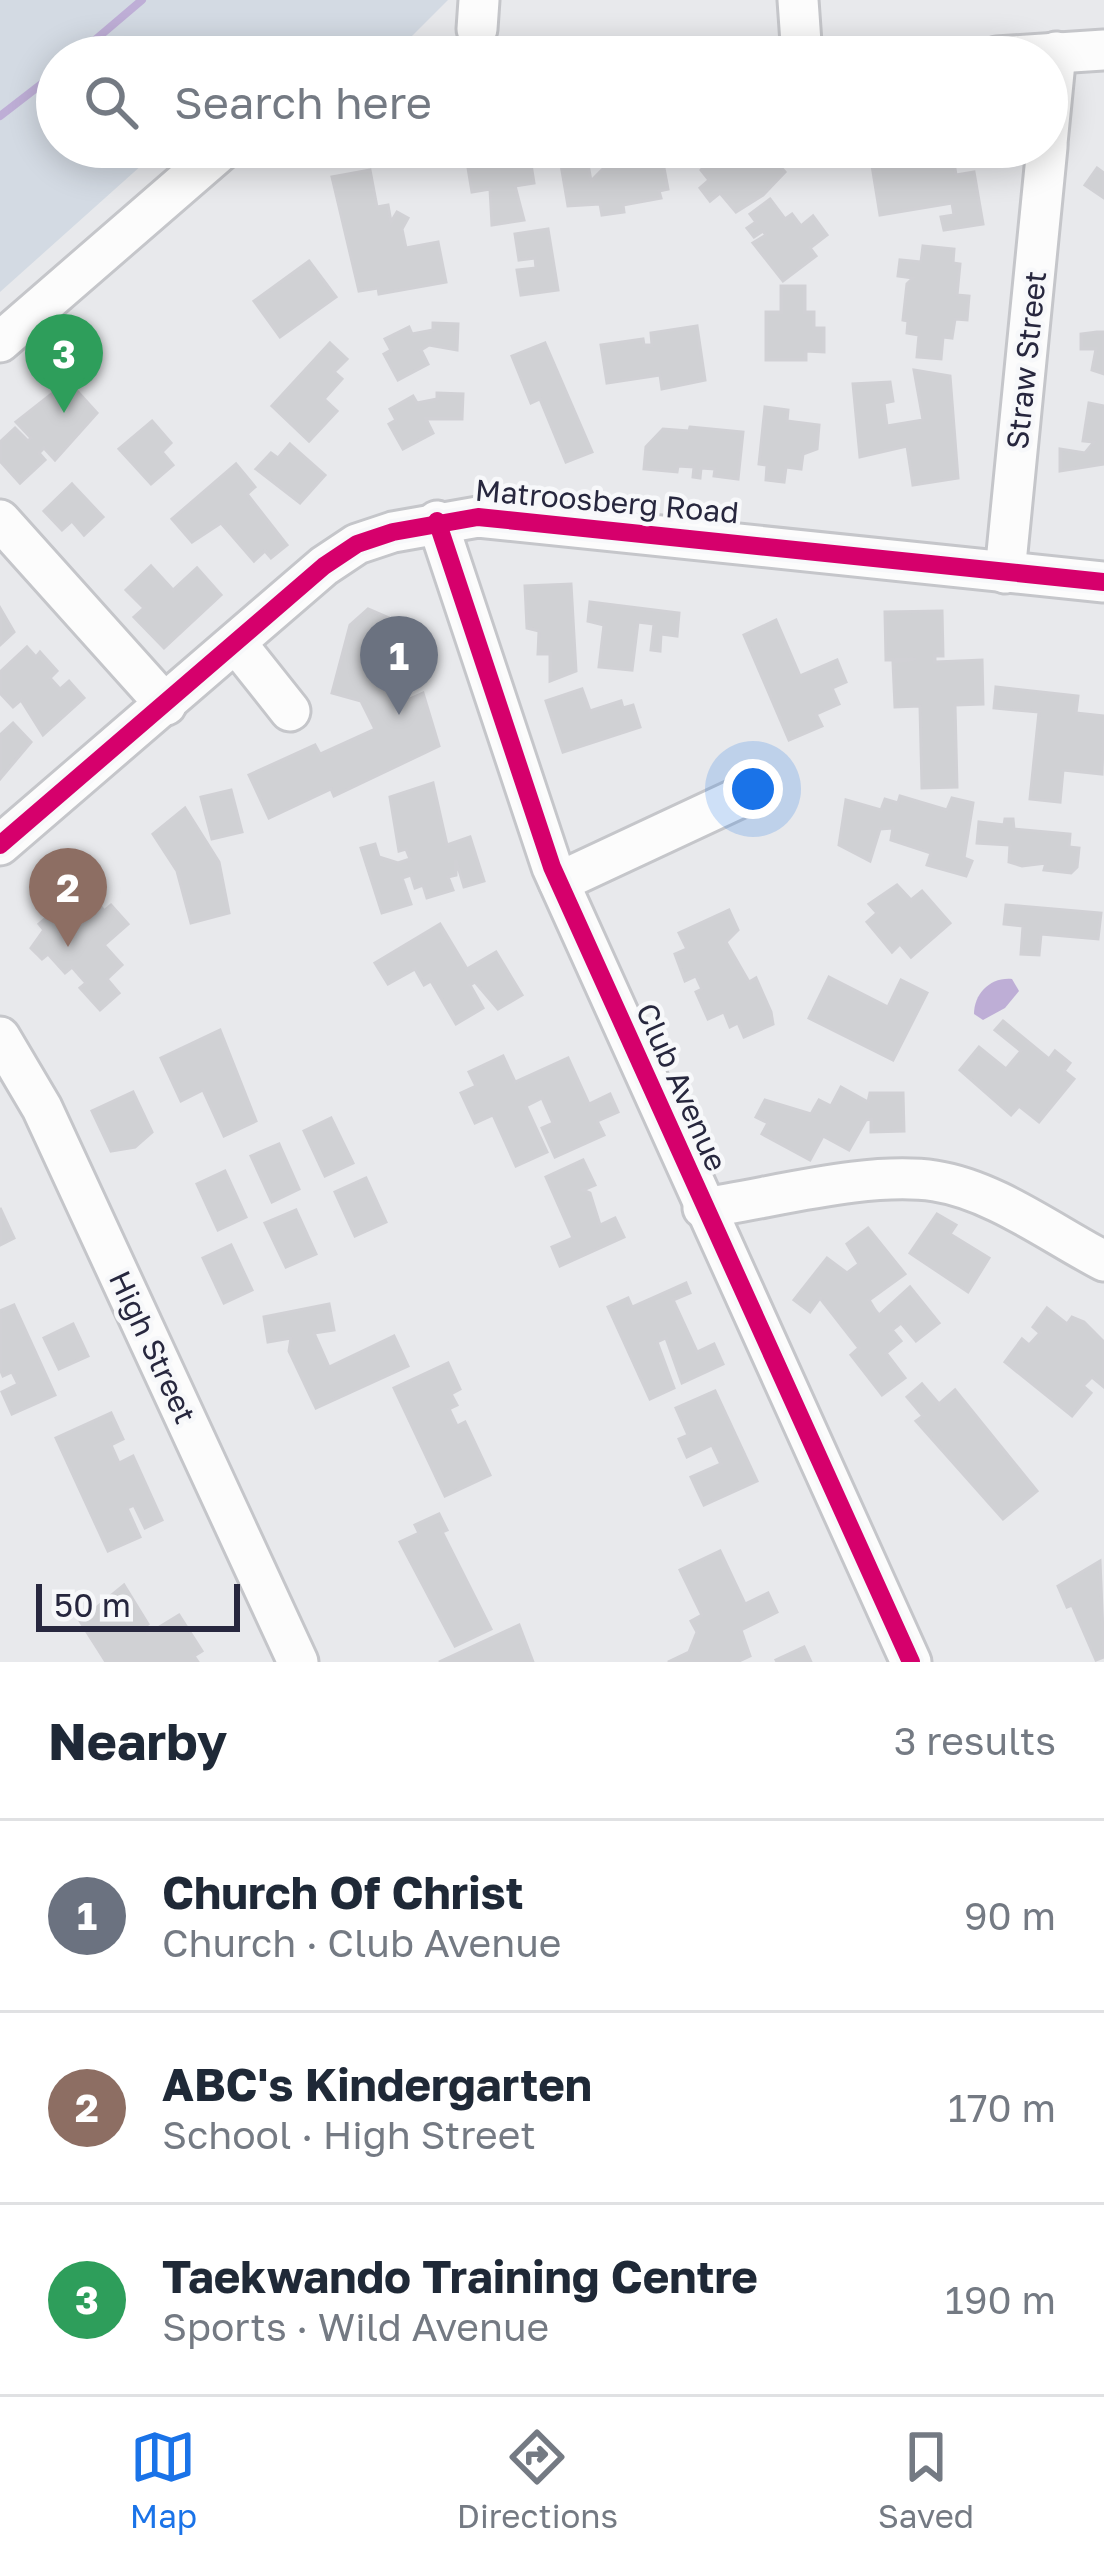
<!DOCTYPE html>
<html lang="en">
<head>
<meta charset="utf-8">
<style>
	:root { --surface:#fff; --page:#f2f2f3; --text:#1f2937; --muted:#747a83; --line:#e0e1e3; --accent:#1a73e8 }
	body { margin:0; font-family:"Golos Text",sans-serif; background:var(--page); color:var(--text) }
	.scale { position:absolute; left:36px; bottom:30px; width:204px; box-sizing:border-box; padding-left:12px; border:6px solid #27273e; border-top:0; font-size:33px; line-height:42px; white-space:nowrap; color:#27273e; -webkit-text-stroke:9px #f7f8fa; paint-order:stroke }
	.you { position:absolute; left:753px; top:789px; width:42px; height:42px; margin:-30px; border:9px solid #fff; border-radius:50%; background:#1a73e8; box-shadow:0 0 0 18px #1a73e833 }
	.badge { display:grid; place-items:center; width:78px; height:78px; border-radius:50%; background:var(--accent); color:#fff; font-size:39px; font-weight:700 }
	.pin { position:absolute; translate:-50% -99px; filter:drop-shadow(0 3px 6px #0008) }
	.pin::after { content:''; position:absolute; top:63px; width:42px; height:36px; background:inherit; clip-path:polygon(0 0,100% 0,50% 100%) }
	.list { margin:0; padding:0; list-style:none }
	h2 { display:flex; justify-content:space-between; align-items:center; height:156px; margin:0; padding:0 48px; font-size:51px }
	h2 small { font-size:39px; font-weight:400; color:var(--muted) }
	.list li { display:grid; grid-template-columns:78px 1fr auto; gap:36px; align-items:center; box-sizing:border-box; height:192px; padding:0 48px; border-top:3px solid var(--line) }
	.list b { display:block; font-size:45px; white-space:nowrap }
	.list p { margin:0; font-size:39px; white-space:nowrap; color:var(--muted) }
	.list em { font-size:39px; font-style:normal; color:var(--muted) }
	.icon { flex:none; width:66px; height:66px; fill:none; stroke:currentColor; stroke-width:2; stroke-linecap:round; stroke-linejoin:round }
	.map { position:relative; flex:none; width:1104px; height:1662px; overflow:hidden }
	.search { position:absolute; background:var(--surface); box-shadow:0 6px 30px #0003; left:36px; right:36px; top:36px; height:132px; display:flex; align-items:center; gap:30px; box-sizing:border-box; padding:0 42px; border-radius:66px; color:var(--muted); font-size:45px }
	.sheet { height:732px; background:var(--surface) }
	nav { display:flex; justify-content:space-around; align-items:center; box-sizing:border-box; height:168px; border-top:3px solid var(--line); background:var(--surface); font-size:33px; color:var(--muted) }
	nav a { display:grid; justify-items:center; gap:6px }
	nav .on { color:var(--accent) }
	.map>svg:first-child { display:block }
	.green { fill:#d3dae3 }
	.water { fill:#beaed6 }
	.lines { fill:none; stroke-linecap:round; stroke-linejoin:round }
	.stream { stroke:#beaed6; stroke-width:8 }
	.building { fill:#d0d1d4; stroke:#d1d1d5; stroke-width:3 }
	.minor-casing { stroke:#c5c6ca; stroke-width:45 }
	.minor { stroke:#fcfcfc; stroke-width:39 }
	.cycleway-casing { stroke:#f7f8fa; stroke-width:26 }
	.cycleway { stroke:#d6006c; stroke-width:18 }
	.labels { text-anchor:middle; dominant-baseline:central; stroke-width:9; stroke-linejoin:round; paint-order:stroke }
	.street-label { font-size:30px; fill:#27273e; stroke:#f7f8fa }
</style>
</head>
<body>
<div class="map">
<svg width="1104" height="1662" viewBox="0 0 1104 1662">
	<rect width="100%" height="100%" fill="#e8e9ec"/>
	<path class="green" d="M0 0H448L395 53 378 57H57V147H162L0 292Z"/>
	<path class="water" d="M1012 979 1019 991 1005 1008 983 1020 974 1014C974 994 990 977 1012 979Z"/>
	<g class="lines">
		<g class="stream">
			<path d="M75 57 142 0"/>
			<path d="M0 116 57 72"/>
		</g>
	</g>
	<g class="building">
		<path d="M558 147H585L591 181 606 166 628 162 626 147H660L668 189 659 191 661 198 623 205 624 212 602 215 600 204 568 206Z"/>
		<path d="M721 147 729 148 732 159 743 150 754 165 769 153 785 172 763 195 736 212 720 193 710 201 700 188 709 180 701 170Z"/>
		<path d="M869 147H969L952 150 956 175 974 172 983 224 944 230 941 217 954 215 952 203 880 215Z"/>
		<path d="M530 158 534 183 515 186 524 220 492 225 490 189 472 192 468 168Z"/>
		<path d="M1097 168 1104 173V198L1085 185Z"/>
		<path d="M370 170 377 207 388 205 391 222 397 212 408 218 402 229 406 248 438 242 446 282 379 294 378 288 359 291 332 177Z"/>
		<path d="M770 199 785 219 792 214 801 226 813 216 827 235 810 248 816 256 783 281 753 243 766 235 763 231 754 237 747 228 756 222 750 214Z"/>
		<path d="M548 229 558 290 521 295 517 270 536 268 535 258 519 260 515 234Z"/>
		<path d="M923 246 954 249 953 263 960 264 957 295 969 296 967 320 955 319 952 338 943 337 941 359 917 357 919 335 907 333 908 321 903 320 907 284 913 278 898 276 900 260 921 262Z"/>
		<path d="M309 261 336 297 280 337 254 301Z"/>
		<path d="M781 286H805V312H814V328H824V352L806 351V360H766V312H781Z"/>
		<path d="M433 323 458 324 457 350 429 345 421 350 428 364 398 380 384 354 391 350 385 339 409 327 412 334 433 330Z"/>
		<path d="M697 326 705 380 662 389 660 375 607 383 601 345 643 339 644 345H652L651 333Z"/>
		<path d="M1097 332H1104V374L1092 370 1096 349H1081V334Z"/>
		<path d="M330 343 347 359 334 372 342 379 324 399 337 411 309 441 272 406Z"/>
		<path d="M545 343 592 452 566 462 540 399 531 403 512 356Z"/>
		<path d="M914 370 950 376 958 478 913 485 907 446 860 457 853 384 890 382 893 401 884 403 887 426 923 420Z"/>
		<path d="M68 381 97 413 55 460 44 448 39 453 45 460 20 483 0 461V442L15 428 28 441 31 438 16 422Z"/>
		<path d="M437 393 463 394 462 419H426L433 433 403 449 389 424 396 420 390 409 413 396 417 403 437 399Z"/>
		<path d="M1089 403 1104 406V464L1060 471V449L1085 453 1094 442 1083 441Z"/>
		<path d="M765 407 788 410 787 421 819 425 817 449 803 454 801 469 786 467 784 482 766 480 767 465 759 464Z"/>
		<path d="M152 421 171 443 162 452 173 465 151 484 119 449Z"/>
		<path d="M690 427 743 432 738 479 714 476 715 469 701 468 700 478 693 477 694 467 678 466 677 472 644 469 646 447 663 429 689 431Z"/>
		<path d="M290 444 325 475 300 503 256 469 271 453 278 458Z"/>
		<path d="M236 464 255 487 247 494 287 545 271 558 265 551 254 561 221 523 192 542 172 519Z"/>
		<path d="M72 484 103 517 84 535 72 521 62 530 44 511Z"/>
		<path d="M151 566 173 590 197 568 221 595 164 648 134 617 144 608 126 590Z"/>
		<path d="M571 584 576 671 550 681V654H538L539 631 527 628 525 586Z"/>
		<path d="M590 602 679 613 677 636 661 634 660 651 651 650 654 624 638 622 632 670 599 667 604 625 588 621Z"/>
		<path d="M0 608 14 632 0 645Z"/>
		<path d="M368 609 394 620 416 685 401 692 405 701 423 693 439 746 334 796 331 789 269 818 249 775 315 745 320 754 375 729 361 701 332 693 350 625Z"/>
		<path d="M942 611 943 656H935V662L982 660 983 704 955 705 957 787 922 788 920 706 895 707 893 662 916 659 886 660 885 612Z"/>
		<path d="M776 620 800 676 837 660 846 682 832 688 839 704 816 714 822 726 789 740 744 635Z"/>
		<path d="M27 647 36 657 40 652 57 671 50 678 60 689 69 681 84 698 43 735 21 700 13 707 0 693V672Z"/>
		<path d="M996 687 1078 696 1076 713 1104 716 1102 774 1063 770 1060 802 1030 799 1039 712 994 708Z"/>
		<path d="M582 689 590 711 621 701 623 708 633 705 640 727 563 752 546 701Z"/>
		<path d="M13 723 31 742 0 779V735Z"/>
		<path d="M433 783 447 845 470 837 484 881 464 887 456 860V875L448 877 453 890 427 898 423 885 415 888 411 875 402 878 411 904 382 913 361 848 375 844 379 857 398 863 410 859 406 849 399 851 390 797Z"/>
		<path d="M231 790 242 832 212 839 201 797Z"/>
		<path d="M900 796 947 810 952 798 973 803 964 858 972 861 966 876 927 865 931 853 891 840 893 828 880 829 870 861 839 845 846 800 881 810 885 799 898 803Z"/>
		<path d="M185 808 219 862 229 913 191 923 177 871 153 834Z"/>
		<path d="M1005 819H1013L1014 829 1070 834 1069 847 1079 848 1077 867 1071 873 1044 870 1046 863 1022 866 1009 862 1010 845 977 843 979 822 1004 825Z"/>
		<path d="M85 885 104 911 111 905 128 924 104 945 122 965 107 979 119 993 100 1010 80 988 86 983 72 967 65 973 48 954 42 959 31 948 44 930 39 924Z"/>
		<path d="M897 885 911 900 922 891 950 923 911 957 900 944 892 952 867 922 877 913 869 904Z"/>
		<path d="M1006 905 1101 913 1098 939 1041 934 1039 955 1021 954 1023 926 1004 924Z"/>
		<path d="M729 910 738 930 726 942 749 982 756 978 771 1012 773 1024 744 1037 738 1023 730 1027 724 1012 708 1019 696 992 702 989 696 976 685 981 675 954 687 949 679 933Z"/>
		<path d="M440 924 467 969 496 952 522 995 498 1009 475 982 470 985 483 1008 456 1024 431 981 424 985 415 969 388 984 375 963Z"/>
		<path d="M829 977 888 1007 901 980 927 993 893 1060 809 1018Z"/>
		<path d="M1003 1021 1049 1059 1055 1051 1070 1063 1064 1071 1074 1079 1039 1122 1019 1106 1011 1115 960 1070 979 1047 1006 1069 1021 1051 995 1030Z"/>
		<path d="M220 1030 256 1121 224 1136 203 1090 181 1101 161 1058Z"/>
		<path d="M503 1056 515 1082 568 1058 589 1104 610 1094 618 1112 597 1121 604 1135 555 1157 542 1128 553 1123 542 1098 526 1106 547 1152 516 1166 493 1115 475 1123 461 1093 476 1086 469 1072Z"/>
		<path d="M841 1087 868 1102 870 1093H903L904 1131 871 1132V1119L866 1120 849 1150 823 1136 810 1160 762 1134 768 1123 756 1117 765 1100 811 1114 819 1100 831 1106Z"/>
		<path d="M133 1092 152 1132 135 1147 111 1151 92 1111Z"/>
		<path d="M331 1118 353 1163 325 1176 304 1131Z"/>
		<path d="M279 1144 299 1189 272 1202 251 1156Z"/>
		<path d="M583 1160 595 1185 583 1190 590 1193 600 1225 615 1218 624 1237 560 1266 552 1247 573 1238 546 1177Z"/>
		<path d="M225 1171 246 1217 218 1230 197 1184Z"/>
		<path d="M366 1178 386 1222 355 1236 335 1192Z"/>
		<path d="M0 1208 14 1238 0 1245Z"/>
		<path d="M296 1210 316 1254 286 1267 265 1223Z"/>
		<path d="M937 1214 956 1225 950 1234 989 1258 968 1292 910 1253Z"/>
		<path d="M868 1228 905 1274 869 1300 875 1310 879 1315 910 1287 939 1323 916 1341 901 1323 892 1330 901 1341 886 1353 905 1378 882 1395 851 1355 859 1348 820 1298 810 1312 794 1300 827 1258 847 1273 859 1264 847 1244Z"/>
		<path d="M231 1245 252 1290 224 1303 203 1258Z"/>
		<path d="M686 1283 690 1293 673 1300 697 1352 714 1344 723 1364 682 1383 666 1338 657 1342 674 1388 650 1399 608 1307 628 1298 632 1307Z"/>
		<path d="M329 1304 334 1330 314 1333 329 1367 394 1336 408 1366 316 1408 289 1351 291 1338 268 1342 264 1317Z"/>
		<path d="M14 1305 55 1395 12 1414 2 1392 18 1384 12 1372 3 1376 0 1369V1311Z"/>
		<path d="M1047 1308 1067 1324 1072 1317 1084 1322 1104 1342V1387L1092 1377 1083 1386 1091 1393 1072 1416 1005 1362 1022 1339 1029 1345 1040 1333 1033 1327Z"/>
		<path d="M73 1324 88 1356 59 1369 44 1338Z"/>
		<path d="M448 1363 460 1389 451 1394 457 1405 449 1409 457 1426 465 1422 490 1475 445 1496 394 1388Z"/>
		<path d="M922 1384 939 1404 955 1390 1037 1491 1003 1519 916 1421 923 1416 907 1397Z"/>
		<path d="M715 1391 757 1481 704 1505 691 1477 721 1464 712 1445 687 1457 679 1439 688 1435 676 1408Z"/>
		<path d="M111 1413 123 1439 111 1445 119 1463 133 1456 162 1520 145 1528 134 1505 127 1508 140 1537 108 1551 56 1438Z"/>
		<path d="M439 1514 447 1530 442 1532 491 1629 455 1646 400 1542 419 1533 415 1525Z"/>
		<path d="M720 1551 745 1604 768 1593 777 1612 741 1630 750 1656 737 1662H668L689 1652 697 1632 691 1621 702 1615 680 1570Z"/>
		<path d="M1100 1561 1104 1657 1096 1660 1072 1605 1067 1607 1058 1586Z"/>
		<path d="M124 1585 148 1624 144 1627 148 1634 179 1615 202 1651 194 1656 198 1662H106L80 1621Z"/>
		<path d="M519 1625 533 1662H439Z"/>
		<path d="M804 1647 811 1662H777L776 1660Z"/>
	</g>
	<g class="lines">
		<defs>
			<g id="minor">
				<path d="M798 0 802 57"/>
				<path d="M477 29 479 0"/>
				<path d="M997 57 1104 50"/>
				<path d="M1047 143 1056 52"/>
				<path d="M0 342 225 147"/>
				<path d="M0 520 166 705"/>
				<path d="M437 521 552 867 911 1662"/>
				<path d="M1005 573 1047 147"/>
				<path d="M236 643 290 711"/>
				<path d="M0 845 324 566 357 544 393 532 478 517 1104 582"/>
				<path d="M559 882 743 796"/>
				<path d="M0 1037 42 1108 298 1662"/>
				<path d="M703 1208C772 1198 867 1171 935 1181 994 1190 1052 1234 1104 1261"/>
			</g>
		</defs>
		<use href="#minor" class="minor-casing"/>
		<use href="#minor" class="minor"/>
		<defs>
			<g id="cycleway">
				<path d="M437 521 552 867 911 1662"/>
				<path d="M0 845 324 566 357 544 393 532 478 517 1104 582"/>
			</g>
		</defs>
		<use href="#cycleway" class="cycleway-casing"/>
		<use href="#cycleway" class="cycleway"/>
	</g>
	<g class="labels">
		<g class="street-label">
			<text transform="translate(1026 360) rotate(-84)">Straw Street</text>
			<text transform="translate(607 501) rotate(5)">Matroosberg Road</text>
			<text transform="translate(682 1087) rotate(66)">Club Avenue</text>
			<text transform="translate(153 1347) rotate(65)">High Street</text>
		</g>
	</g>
</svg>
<div class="scale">50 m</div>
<div class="you"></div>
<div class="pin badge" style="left:399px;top:715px;background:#6b7280">1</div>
<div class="pin badge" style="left:68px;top:947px;background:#8d6e63">2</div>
<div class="pin badge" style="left:64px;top:413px;background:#2e9e5b">3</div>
<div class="search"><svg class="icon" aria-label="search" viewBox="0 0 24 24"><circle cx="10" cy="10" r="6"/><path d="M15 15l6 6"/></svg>Search here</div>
</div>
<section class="sheet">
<h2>Nearby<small>3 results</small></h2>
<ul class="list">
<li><span class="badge" style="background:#6b7280">1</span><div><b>Church Of Christ</b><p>Church · Club Avenue</p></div><em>90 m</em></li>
<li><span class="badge" style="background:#8d6e63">2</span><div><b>ABC's Kindergarten</b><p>School · High Street</p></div><em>170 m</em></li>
<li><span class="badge" style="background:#2e9e5b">3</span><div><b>Taekwando Training Centre</b><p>Sports · Wild Avenue</p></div><em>190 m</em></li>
</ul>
</section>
<nav>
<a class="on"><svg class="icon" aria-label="map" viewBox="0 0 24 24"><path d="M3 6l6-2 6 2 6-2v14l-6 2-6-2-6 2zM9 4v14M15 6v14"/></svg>Map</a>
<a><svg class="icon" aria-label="directions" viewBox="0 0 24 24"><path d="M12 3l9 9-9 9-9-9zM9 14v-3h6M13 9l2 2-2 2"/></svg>Directions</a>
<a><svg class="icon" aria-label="saved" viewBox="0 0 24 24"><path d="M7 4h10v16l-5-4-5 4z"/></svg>Saved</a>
</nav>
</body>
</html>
